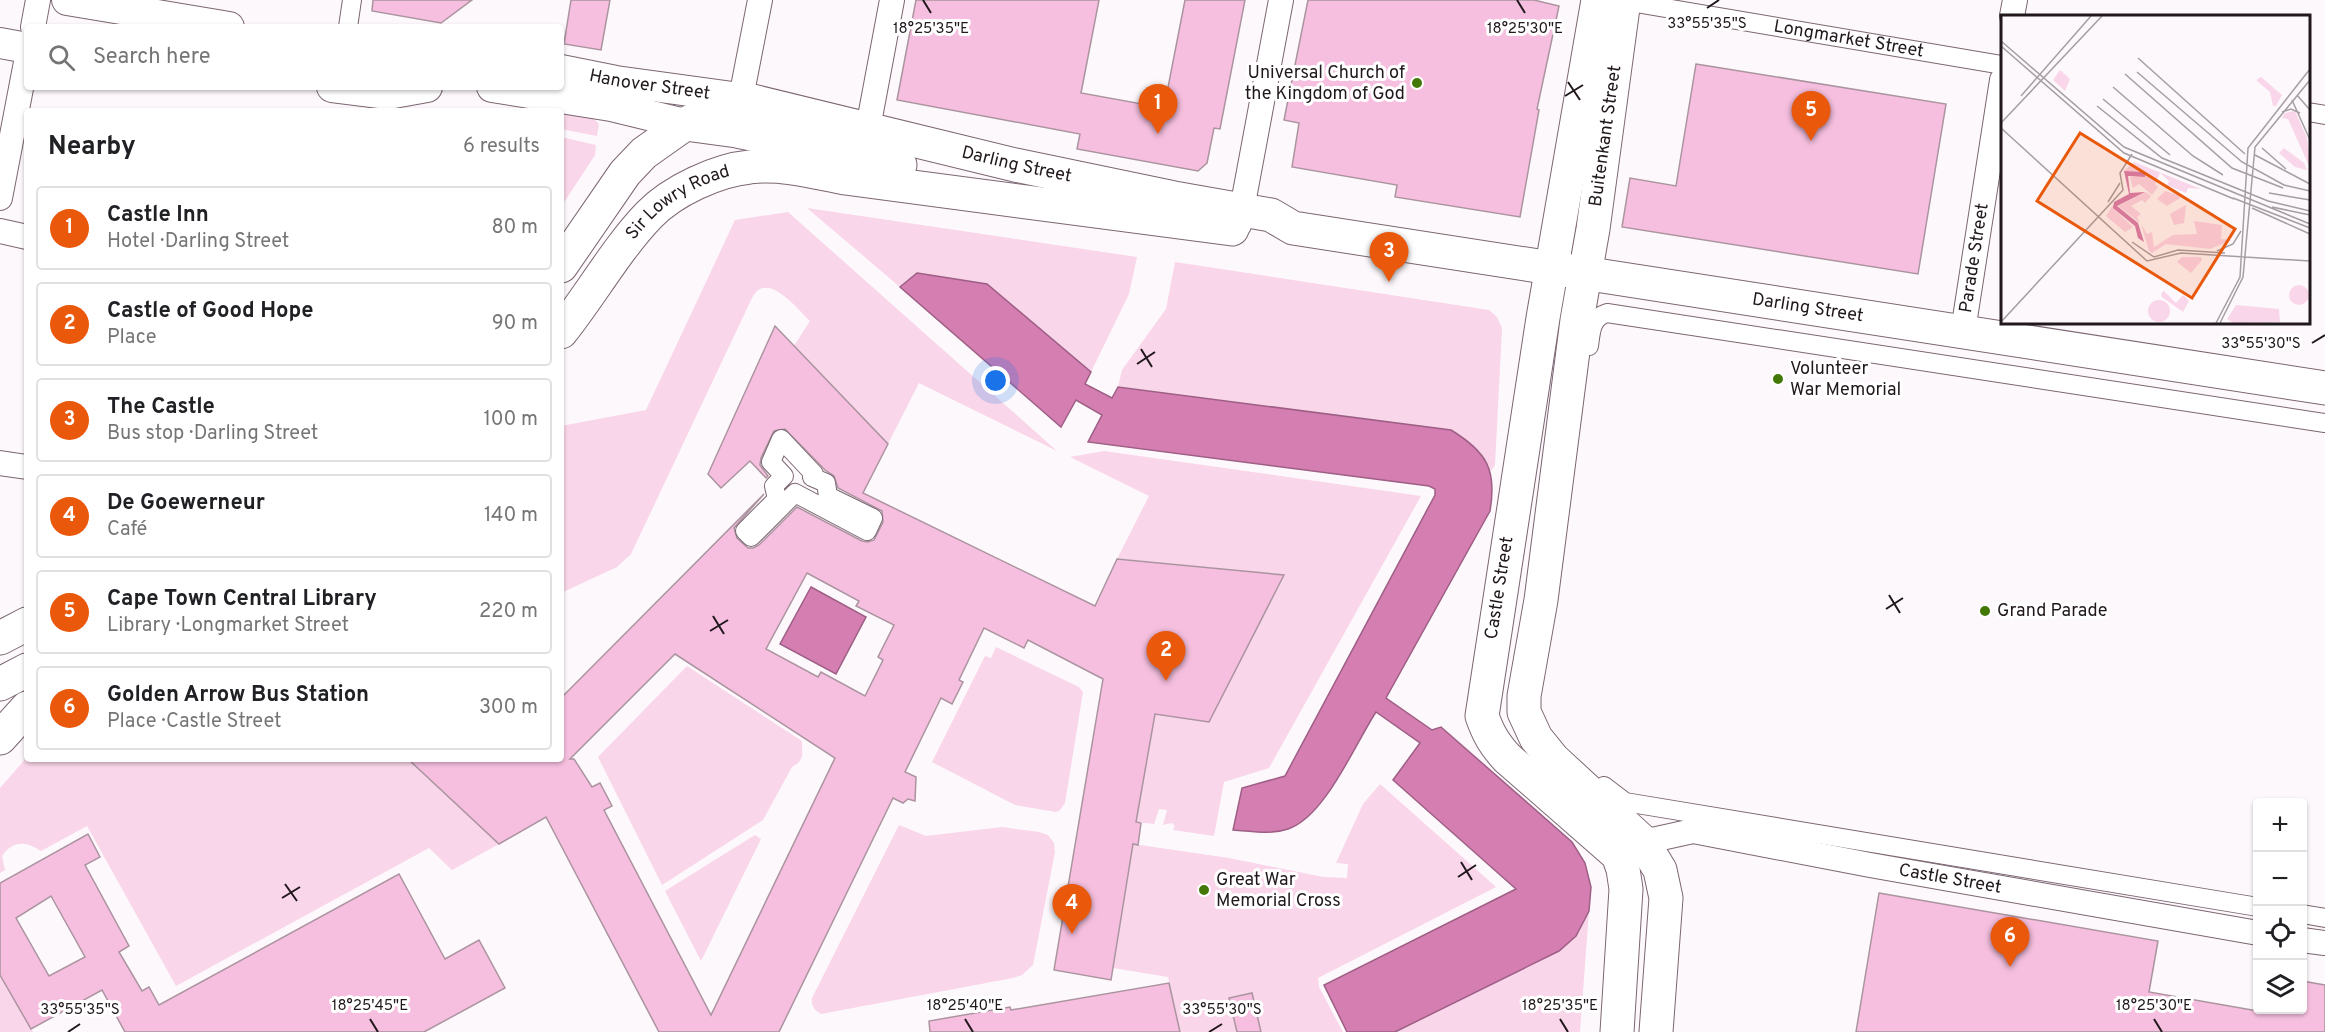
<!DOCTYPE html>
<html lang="en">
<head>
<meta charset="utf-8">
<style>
	:root { --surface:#fff; --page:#f2f2f2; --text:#202124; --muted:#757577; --line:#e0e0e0; --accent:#ea580c }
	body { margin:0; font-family:Overpass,sans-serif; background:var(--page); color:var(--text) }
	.controls { position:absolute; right:18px; bottom:18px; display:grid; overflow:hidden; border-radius:6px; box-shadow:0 2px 4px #0004 }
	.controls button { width:54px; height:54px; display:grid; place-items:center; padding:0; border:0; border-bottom:2px solid var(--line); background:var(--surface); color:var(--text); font:30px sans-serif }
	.you { position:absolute; left:996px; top:381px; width:21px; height:21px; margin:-15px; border:4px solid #fff; border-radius:50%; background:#1a73e8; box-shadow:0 0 0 9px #1a73e833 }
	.badge { display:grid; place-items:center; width:39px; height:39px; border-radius:50%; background:var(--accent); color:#fff; font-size:20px; font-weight:700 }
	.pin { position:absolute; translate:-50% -50px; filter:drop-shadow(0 2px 3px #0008) }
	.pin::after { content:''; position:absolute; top:32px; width:21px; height:18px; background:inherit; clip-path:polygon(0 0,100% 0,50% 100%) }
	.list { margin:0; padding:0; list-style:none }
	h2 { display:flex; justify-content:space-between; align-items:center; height:78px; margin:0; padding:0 24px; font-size:26px }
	h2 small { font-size:20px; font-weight:400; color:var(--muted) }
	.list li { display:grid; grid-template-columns:39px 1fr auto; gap:18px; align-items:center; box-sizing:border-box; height:84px; margin:0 12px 12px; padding:0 12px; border:2px solid var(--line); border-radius:6px }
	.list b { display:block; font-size:22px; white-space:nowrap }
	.list p { margin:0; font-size:20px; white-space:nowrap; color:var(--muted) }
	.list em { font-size:20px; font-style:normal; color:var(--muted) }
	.icon { flex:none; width:33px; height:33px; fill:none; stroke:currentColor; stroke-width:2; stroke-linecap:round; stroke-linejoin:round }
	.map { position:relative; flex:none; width:2325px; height:1032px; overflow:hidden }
	.search { position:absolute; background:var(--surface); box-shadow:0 2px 4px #0004; left:24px; top:24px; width:540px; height:66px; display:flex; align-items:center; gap:15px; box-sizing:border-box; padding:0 21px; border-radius:6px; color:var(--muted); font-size:22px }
	.panel { position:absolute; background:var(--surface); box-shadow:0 2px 4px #0004; left:24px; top:108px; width:540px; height:654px; border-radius:6px }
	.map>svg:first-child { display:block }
	.green { fill:#f9d6e9 }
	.water { fill:#d47eb2; stroke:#9e5f85; stroke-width:1.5 }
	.building { fill:#f6bfdf; stroke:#ab94a0; stroke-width:1.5; fill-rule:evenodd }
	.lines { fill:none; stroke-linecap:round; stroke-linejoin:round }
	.pedestrian-casing { stroke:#7b6672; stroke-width:20 }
	.minor-casing { stroke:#7b6672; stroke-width:26 }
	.tertiary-casing { stroke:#7b6672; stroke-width:32 }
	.secondary-casing { stroke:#7b6672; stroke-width:35 }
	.pedestrian { stroke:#fff; stroke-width:18 }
	.minor { stroke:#fff; stroke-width:24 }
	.tertiary { stroke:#fff; stroke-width:30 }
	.secondary { stroke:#fff; stroke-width:33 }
	.ticks { fill:none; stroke:#20181c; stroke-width:2 }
	.poi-dot { fill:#437807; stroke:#fff; stroke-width:2 }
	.labels { text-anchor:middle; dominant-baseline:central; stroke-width:6; stroke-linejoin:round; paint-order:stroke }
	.street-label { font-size:18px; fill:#20181c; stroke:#fff }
	.poi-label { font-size:18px; fill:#20181c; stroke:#fff; text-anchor:start }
	.inset-road { fill:none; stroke:#a59ea2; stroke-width:1.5 }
	.view { fill:#e8590c; fill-opacity:0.15; stroke:#e8590c; stroke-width:3 }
	.inset-edge { fill:none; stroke:#20181c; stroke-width:3 }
	.ticks-label { font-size:15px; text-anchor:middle; fill:#20181c; stroke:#fff; stroke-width:6; stroke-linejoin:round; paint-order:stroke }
</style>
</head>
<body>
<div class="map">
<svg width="2325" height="1032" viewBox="0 0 2325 1032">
	<rect width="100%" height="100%" fill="#fdf8fb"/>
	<g class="green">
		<path d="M561 113 592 117 599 124 597 136 561 129Z"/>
		<path d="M561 137 596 145 595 155 561 207Z"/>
		<path d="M807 208 1137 257 1129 294 1091 372 987 284 917 273 900 287Z"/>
		<path d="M788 212 1057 451 919 383 888 444 794 346 810 321C797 309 767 269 752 298L631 554 617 567 561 593V426L646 410 735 220Z"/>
		<path d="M1175 262 1489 310 1497 317 1502 328 1495 465 1491 471 1481 455 1451 430 1118 387 1122 370 1166 309Z"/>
		<path d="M1104 451 1421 496 1269 768 1224 782 1214 836 1173 830 1175 826 1172 823 1163 825 1167 810 1159 809 1154 824 1136 822 1155 714 1209 722 1284 576 1117 559 1149 496 1070 457Z"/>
		<path d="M996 647 1079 687 1083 692 1065 803 1060 810 1056 812 1015 805 932 762 985 656 991 658Z"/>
		<path d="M687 666 802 741C802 754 805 760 792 767L763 820 662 885 598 757Z"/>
		<path d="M27 757V759H408L499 844 452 870 429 848 176 986 87 826 41 851C26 841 13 840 2 856L5 870 0 873V788Z"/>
		<path d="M1380 784 1496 887 1318 978 1319 987 1343 1032H1180L1168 977 1113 968 1133 844 1229 858 1323 877 1347 878 1348 864 1336 863 1363 804Z"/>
		<path d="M899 825 926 836 1002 827 1039 832 1048 835 1054 843 1055 852 1033 965 1022 975 1013 978 821 1014C814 1010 811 1006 812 998Z"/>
		<path d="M755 835 761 839 701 961 665 891Z"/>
		<path d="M1589 911 1580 1032H1395L1559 951 1576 936Z"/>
		<path d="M0 974 33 1032H0Z"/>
	</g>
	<g class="water">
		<path d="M917 273 987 284 1091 372 1085 384 1112 398 1118 387 1451 430C1487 452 1497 470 1490 511L1386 698 1432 730 1441 727 1572 842 1585 863 1591 887 1589 911 1576 936 1559 951 1395 1032H1347L1324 985 1516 889 1393 780 1420 743 1376 712C1355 744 1325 817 1288 829 1271 835 1251 831 1233 830L1242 788 1285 776 1435 495V489L1429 486 1088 442 1102 415 1076 400 1061 427 900 287Z"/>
		<path d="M811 587 866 617 836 674 780 644Z"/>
	</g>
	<g class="building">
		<path d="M373 0H472L441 23 372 11Z"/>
		<path d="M571 0H610L601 50 564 44Z"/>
		<path d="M916 0H1099L1081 93 1164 108 1185 0H1245L1220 129 1214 128 1207 163 1198 171 1077 149 1080 134 897 100Z"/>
		<path d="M1308 0H1534L1559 6 1537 109 1539 110 1520 217 1395 197 1397 185 1292 167 1299 123 1284 120Z"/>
		<path d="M1696 64 1946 104 1918 274 1622 227 1630 178 1676 186Z"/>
		<path d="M775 326 888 444 863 493 1095 606 1117 559 1284 575 1209 722 1155 714 1136 822 1141 823 1138 845 1133 844 1111 980 1054 970 1103 679 1028 640 1024 648 984 628 959 680 963 682 952 704 941 698 905 772 916 777 915 801 908 799 903 803 893 798 779 1032H659L546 817 499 844 408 759H561V698L764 494 734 528 737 538 748 548H753L759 545 797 507 862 541 868 542 874 540 883 522 882 511 838 488 834 476 825 470 785 429 774 431 761 458 760 465 768 476 766 478 750 461 721 488 708 474ZM807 573 859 601 856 606 894 625 878 657 883 660 865 696 821 672 818 677 766 649ZM675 654 835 758 711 1015 604 810 612 806 600 783 592 787 574 759H570Z"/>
		<path d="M88 834 100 857 85 865 129 946 119 952 142 991 149 987 159 1005 399 874 445 959 479 940 505 988 424 1032H125L102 990 31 1029 0 975V883ZM51 896 85 957 49 976 16 918Z"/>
		<path d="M1879 893 2158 941 2149 992 2252 1010H2302V981L2325 985V1032H1856Z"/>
		<path d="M1169 983 1180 1032H930L929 1021 1010 1007 1011 1010Z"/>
		<path d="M1252 993 1261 1032H1237L1229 998Z"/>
	</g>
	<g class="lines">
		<defs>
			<g id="pedestrian">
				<path id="s1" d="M1624 1 2002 65"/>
				<path d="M348 27 352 0"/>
				<path d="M2308 112 2325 115"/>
				<path d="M1589 346C1591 331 1591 318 1607 313L2325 423"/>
				<path d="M781 439 814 474 812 477 826 483 828 496 873 518 867 531 795 493 751 537 745 531 777 499 774 486 784 476 771 462Z"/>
				<path d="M1604 786 1625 802 2258 907"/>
				<path d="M2302 914 2325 918"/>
			</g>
			<g id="minor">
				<path d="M2012 16 2015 0"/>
				<path d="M33 27 38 0"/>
				<path d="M738 113 760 0"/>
				<path d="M868 128 892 0"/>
				<path d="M0 198 27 57"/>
				<path d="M1239 225 1281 0"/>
				<path d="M0 231 27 237"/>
				<path id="s2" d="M1963 331 2002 80"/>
				<path d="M0 463 27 467"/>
				<path id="s3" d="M1630 848 1643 842 1693 831 1870 865 2258 933"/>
				<path d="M2302 940 2325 943"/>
			</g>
			<g id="tertiary">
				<path d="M67 0 229 27"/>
				<path d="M0 43 27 48"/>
				<path id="s4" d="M561 70 616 81 740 98"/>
				<path d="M332 87 388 94 427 87"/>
				<path d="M492 87 611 106 685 124"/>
			</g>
			<g id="secondary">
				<path d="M1598 0 1543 318 1482 716C1488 733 1494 744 1507 758L1618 855 1623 869 1626 889 1617 1032"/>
				<path d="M1624 0 1593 229 1577 320 1541 600 1524 696V712L1536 738 1553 759 1643 842 1660 870 1666 898 1656 1032"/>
				<path d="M685 124 737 131 900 165"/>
				<path id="s5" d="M561 266 625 173 644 153 685 124 740 98 1015 165 1174 198 1271 215 1293 228 2325 388"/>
				<path id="s6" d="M561 332C590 296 617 248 649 215 672 191 717 170 750 167 782 163 814 172 845 178L1232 229"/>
				<path d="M0 638 27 624"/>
				<path d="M0 684 27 670"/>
				<path d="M0 738 27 708"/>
			</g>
		</defs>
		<use href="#pedestrian" class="pedestrian-casing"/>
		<use href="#minor" class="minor-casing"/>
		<use href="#tertiary" class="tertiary-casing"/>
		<use href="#secondary" class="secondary-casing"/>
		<use href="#pedestrian" class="pedestrian"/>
		<use href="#minor" class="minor"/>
		<use href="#tertiary" class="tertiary"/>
		<use href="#secondary" class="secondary"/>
	</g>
	<path class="ticks" d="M923 0 931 13M1517 0 1525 13M1707 8 1719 0M1568 82 1580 100M1565 96 1583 85M2312 343 2325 335M1141 349 1152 367M1137 364 1155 352M1889 595 1900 613M1886 609 1903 598M713 616 724 634M710 631 728 620M1461 862 1472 880M1458 877 1476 865M285 884 297 901M282 898 300 887M370 1019 378 1032M965 1019 973 1032M1560 1019 1568 1032M2154 1019 2162 1032M68 1032 80 1024M1209 1032 1222 1024"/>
	<g class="poi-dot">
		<circle cx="1417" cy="83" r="6"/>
		<circle cx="1778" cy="379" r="6"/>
		<circle cx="1985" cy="611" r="6"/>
		<circle cx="1204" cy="890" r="6"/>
	</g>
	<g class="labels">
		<g class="street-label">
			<text stroke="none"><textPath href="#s1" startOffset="228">Longmarket Street</textPath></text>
			<text stroke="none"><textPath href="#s4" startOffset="90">Hanover Street</textPath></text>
			<text transform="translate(1606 136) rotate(-82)">Buitenkant Street</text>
			<text stroke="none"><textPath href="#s5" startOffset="536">Darling Street</textPath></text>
			<text stroke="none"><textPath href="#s6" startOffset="178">Sir Lowry Road</textPath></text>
			<text stroke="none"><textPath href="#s2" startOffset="74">Parade Street</textPath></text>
			<text stroke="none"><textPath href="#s5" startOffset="1342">Darling Street</textPath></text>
			<text transform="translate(1500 588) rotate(-81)">Castle Street</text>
			<text stroke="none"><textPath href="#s3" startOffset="327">Castle Street</textPath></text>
		</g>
		<g class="poi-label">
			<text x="1405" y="73" text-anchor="end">Universal Church of<tspan x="1405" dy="21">the Kingdom of God</tspan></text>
			<text x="1790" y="369">Volunteer<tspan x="1790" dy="21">War Memorial</tspan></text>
			<text x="1997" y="611">Grand Parade</text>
			<text x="1216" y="880">Great War<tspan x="1216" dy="21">Memorial Cross</tspan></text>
		</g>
	</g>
	<g transform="translate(2001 15)">
		<rect width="309" height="309" fill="#fdf8fb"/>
		<path d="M59 55 69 64 64 76 52 65ZM260 62 281 80 275 91H272L269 77 255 65ZM294 96 306 123 309 153 287 104 281 103 284 98ZM283 133 303 148 306 155 294 152 278 138ZM133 147 200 174 187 173 185 178 166 170 168 166 159 158 154 169 157 172 151 180 138 169 132 173 129 162H145V157L123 156ZM164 176 179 181V183L166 191 156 184ZM145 177 150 181 144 188 141 185 130 191 140 199 136 202 139 208 117 191ZM112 190 113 194 132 212 124 217 105 201ZM185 190 183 208 173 210 169 199ZM193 206 221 210 220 224 231 225 209 234 165 229 151 238 148 236 140 209 146 219 151 217 153 232 172 220 196 219ZM181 242H200L201 245 190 258 176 247ZM169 269 163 276 175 288 182 280 188 286 182 297 161 282 160 279ZM288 280a10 10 0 1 1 20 0a10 10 0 1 1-20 0ZM147 296a11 11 0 1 1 22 0a11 11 0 1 1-22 0ZM235 290 278 294 279 307 232 308 226 304Z" fill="#f9d6e9"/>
		<path d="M123 156 145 157 144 162 127 161 129 178 144 177 116 191 137 208 143 227 137 223 134 211 112 193 113 187 128 179Z" fill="#d47eb2"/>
		<path class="inset-road" d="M0 26 123 132 309 209M0 31 123 138 233 184M137 43 244 139M136 57 241 147 283 170 309 176M124 59 231 153 282 173M112 72 192 141 222 160M296 80 309 95M20 81 90 1M102 84 169 140M291 85 309 125M96 91 161 143 267 186 309 196M281 97 290 94 299 98M0 108 101 1M0 113 146 246 180 238 309 246M261 133 285 154M254 140 309 169M268 178 309 185M232 183 309 213M107 187 119 168M271 192 309 200M251 193 309 219M131 227 153 242 177 235 224 238M216 236 232 229 240 216M0 307 122 175 119 158 131 139M215 308 239 262 247 133 309 54M219 308 242 262 254 132 309 65"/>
		<path class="view" d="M79 118 234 214 191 283 36 186Z"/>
		<rect width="309" height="309" class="inset-edge"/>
	</g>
	<g class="ticks-label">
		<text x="1707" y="28">33°55'35"S</text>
		<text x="931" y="33">18°25'35"E</text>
		<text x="1525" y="33">18°25'30"E</text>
		<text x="2261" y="348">33°55'30"S</text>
		<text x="370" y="1010">18°25'45"E</text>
		<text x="965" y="1010">18°25'40"E</text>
		<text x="1560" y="1010">18°25'35"E</text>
		<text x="2154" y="1010">18°25'30"E</text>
		<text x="80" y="1014">33°55'35"S</text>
		<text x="1222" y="1014">33°55'30"S</text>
	</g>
</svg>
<div class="controls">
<button>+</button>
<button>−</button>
<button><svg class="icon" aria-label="locate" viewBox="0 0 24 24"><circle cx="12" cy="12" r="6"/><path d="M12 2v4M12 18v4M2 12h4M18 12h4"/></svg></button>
<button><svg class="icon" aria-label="layers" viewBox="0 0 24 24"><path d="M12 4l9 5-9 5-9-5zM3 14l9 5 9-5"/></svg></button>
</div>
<div class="you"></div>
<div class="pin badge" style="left:1158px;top:134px">1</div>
<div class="pin badge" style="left:1166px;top:681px">2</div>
<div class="pin badge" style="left:1389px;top:282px">3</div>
<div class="pin badge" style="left:1072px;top:934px">4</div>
<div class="pin badge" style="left:1811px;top:141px">5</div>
<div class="pin badge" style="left:2010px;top:967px">6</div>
<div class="search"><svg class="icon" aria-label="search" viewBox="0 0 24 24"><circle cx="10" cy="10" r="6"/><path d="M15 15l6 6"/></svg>Search here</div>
<section class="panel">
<h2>Nearby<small>6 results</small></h2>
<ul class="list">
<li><span class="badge">1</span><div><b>Castle Inn</b><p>Hotel · Darling Street</p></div><em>80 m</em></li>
<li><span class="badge">2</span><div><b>Castle of Good Hope</b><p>Place</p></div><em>90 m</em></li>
<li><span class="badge">3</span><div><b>The Castle</b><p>Bus stop · Darling Street</p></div><em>100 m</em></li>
<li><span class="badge">4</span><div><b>De Goewerneur</b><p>Café</p></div><em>140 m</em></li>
<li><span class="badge">5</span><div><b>Cape Town Central Library</b><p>Library · Longmarket Street</p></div><em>220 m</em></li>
<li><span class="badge">6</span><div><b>Golden Arrow Bus Station</b><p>Place · Castle Street</p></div><em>300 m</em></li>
</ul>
</section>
</div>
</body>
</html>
